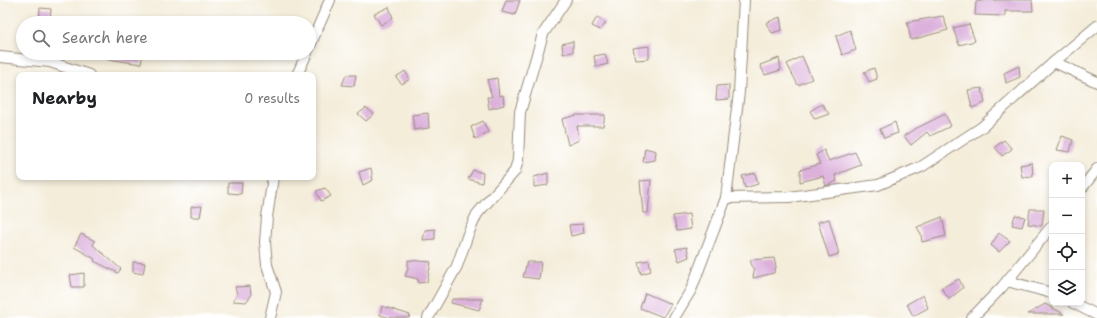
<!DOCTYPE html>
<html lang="en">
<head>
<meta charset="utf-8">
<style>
	:root { --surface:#fff; --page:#f2f2f2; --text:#202124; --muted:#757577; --line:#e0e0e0 }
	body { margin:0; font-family:"Shantell Sans",sans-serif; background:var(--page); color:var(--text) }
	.controls { position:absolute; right:12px; bottom:12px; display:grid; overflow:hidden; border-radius:8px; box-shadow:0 2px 6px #0003 }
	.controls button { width:36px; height:36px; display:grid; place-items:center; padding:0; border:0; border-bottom:1px solid var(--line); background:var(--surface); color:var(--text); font:20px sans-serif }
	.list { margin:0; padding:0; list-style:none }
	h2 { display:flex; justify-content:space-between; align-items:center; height:52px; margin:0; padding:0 16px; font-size:17px }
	h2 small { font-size:13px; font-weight:400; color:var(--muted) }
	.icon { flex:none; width:22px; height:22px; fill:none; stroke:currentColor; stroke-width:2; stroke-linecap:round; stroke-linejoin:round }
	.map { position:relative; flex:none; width:1097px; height:318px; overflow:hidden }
	.search { position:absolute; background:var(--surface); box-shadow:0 2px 6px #0003; left:16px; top:16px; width:300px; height:44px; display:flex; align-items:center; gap:10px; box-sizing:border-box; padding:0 14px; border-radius:22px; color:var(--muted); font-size:15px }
	.panel { position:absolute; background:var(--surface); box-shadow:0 2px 6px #0003; left:16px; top:72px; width:300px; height:108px; border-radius:8px }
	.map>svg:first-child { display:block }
	.building { fill:#dcb1dc }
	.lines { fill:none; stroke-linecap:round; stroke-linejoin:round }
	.minor-casing { stroke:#988c7c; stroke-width:12 }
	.minor { stroke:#fff; stroke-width:10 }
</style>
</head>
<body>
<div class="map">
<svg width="1097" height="318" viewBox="0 0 1097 318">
	<rect width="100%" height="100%" fill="#fff"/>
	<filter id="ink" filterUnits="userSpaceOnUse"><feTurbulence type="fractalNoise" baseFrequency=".025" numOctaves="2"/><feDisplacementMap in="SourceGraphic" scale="8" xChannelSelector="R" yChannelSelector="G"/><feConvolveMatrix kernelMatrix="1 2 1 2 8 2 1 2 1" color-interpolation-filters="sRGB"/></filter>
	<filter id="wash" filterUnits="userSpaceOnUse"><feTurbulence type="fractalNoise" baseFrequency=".012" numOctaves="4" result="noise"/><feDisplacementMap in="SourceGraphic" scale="16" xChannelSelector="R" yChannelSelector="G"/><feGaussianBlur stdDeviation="0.9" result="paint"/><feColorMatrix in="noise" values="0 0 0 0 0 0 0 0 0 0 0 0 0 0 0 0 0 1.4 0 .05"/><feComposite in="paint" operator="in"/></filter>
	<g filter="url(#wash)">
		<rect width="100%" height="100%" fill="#f4edda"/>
		<g id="blocks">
			<g class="building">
				<path d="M506 0H520L515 15 502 12Z"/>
				<path d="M987 0H1032L1033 11H1005V16L975 15 976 2Z"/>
				<path d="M389 7 393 18 381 25 374 14Z"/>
				<path d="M40 8 51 9 50 21 39 20Z"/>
				<path d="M943 16 948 30 911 40 907 22Z"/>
				<path d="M597 17 606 23 600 30 592 26Z"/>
				<path d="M780 17 782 30 772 33 766 23Z"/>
				<path d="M969 24 975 41 959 45 953 28Z"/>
				<path d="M850 30 856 50 842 55 836 36Z"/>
				<path d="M573 41V52L563 54 562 44Z"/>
				<path d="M649 46V59L636 60 633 48Z"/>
				<path d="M108 53H143L141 64 107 59Z"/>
				<path d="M605 54 608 64 596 67 594 56Z"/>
				<path d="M802 56 812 79 798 85 787 64Z"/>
				<path d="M779 58 781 70 765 75 760 65Z"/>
				<path d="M1019 66 1020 77 1006 83 1004 73Z"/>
				<path d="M874 68 877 79 869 82 864 72Z"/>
				<path d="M405 71 410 79 402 84 396 77Z"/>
				<path d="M346 75H356L354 86 342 85Z"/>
				<path d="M497 78 499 96 503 95 504 105 489 109 487 97H492L487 80Z"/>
				<path d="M729 85V99L716 100 717 86Z"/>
				<path d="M982 88 985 103 972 108 968 90Z"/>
				<path d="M822 104 829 114 815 119 810 111Z"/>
				<path d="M366 108 374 114 366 121 358 114Z"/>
				<path d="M428 113 429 128 414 130 412 115Z"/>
				<path d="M945 114 951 126 930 136 927 132 911 145 904 136 913 130Z"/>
				<path d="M577 115H605L603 126H577L579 140 568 145 562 119Z"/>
				<path d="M483 121 488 132 475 139 471 127Z"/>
				<path d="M895 122 898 133 884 138 880 129Z"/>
				<path d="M1062 136 1073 140 1070 152 1057 150Z"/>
				<path d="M1004 140 1012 149 1002 156 995 147Z"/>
				<path d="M645 148 656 151 655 160 643 162Z"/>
				<path d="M824 150 829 161 855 152 861 165 835 175 837 181 828 185 826 186 823 176 800 182V170L820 164 816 155Z"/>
				<path d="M1032 163 1033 176 1022 177 1020 165Z"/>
				<path d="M371 168 373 180 363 185 359 172Z"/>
				<path d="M473 170 483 173 482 183 468 179Z"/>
				<path d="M548 173V185L534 187V177Z"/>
				<path d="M755 173 758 184 745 188 742 176Z"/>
				<path d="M651 180 648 213H643L640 181Z"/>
				<path d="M228 183H242L241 194 228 193Z"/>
				<path d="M325 188 331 196 321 201 316 191Z"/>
				<path d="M202 206 200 217H191V207Z"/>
				<path d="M1030 209H1044L1042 226 1028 224Z"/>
				<path d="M689 214 691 229 677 231 673 216Z"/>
				<path d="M1015 215 1025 217 1022 227 1012 225Z"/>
				<path d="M942 217 946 236 922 242 921 234 917 227Z"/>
				<path d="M829 219 839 254 829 257 818 222Z"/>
				<path d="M583 224 584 233 571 236 569 225Z"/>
				<path d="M435 229V239L423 240 425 230Z"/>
				<path d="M999 233 1010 241 999 252 991 245Z"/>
				<path d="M81 234 95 241 93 245 121 269 118 273 94 261 95 259 74 247Z"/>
				<path d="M687 247 689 257 679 261 675 249Z"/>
				<path d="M774 258 776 267 774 273 753 278 754 271 750 260Z"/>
				<path d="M408 260 431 262 427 282 418 283V279L405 276 408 268Z"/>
				<path d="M649 260 651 271 641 274 638 262Z"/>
				<path d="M133 262 145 263 143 274 133 272Z"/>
				<path d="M527 262H541L539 279 523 277Z"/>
				<path d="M84 273V287H72L70 275Z"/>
				<path d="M959 279 963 288 949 299 941 288Z"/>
				<path d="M250 286 251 296 246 302 233 301 237 294 235 287Z"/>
				<path d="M645 293 671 304 663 317 640 308Z"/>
				<path d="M923 295 928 308 913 316 907 304Z"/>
				<path d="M452 299H483L479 310 451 303Z"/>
				<path d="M1045 304 1064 314H1028Z"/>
				<path d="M382 306 410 315 409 318H391L380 315Z"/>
			</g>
		</g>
	</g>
	<g filter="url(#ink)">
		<use href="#blocks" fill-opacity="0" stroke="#988c7c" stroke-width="1"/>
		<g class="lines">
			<defs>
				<g id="minor">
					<path d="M309 48 330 0"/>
					<path d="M0 57 50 62 89 75"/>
					<path d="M1054 62 1097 82"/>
					<path d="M297 75 307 53"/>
					<path d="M1082 188 1097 169"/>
					<path d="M726 198 789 197 878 185 921 167 982 127 1054 62 1097 26"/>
					<path d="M1007 281 1052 293"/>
					<path d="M1073 303 1097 315"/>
					<path d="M270 318 276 292 267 265 265 242 267 217 273 177"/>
					<path d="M428 318 457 266 468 234 477 214 515 171 518 160 520 112 543 34 566 0"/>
					<path d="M674 318 691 290 726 198 739 92 744 0"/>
					<path d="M972 318 1002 287 1052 226"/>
				</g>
			</defs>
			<use href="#minor" class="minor-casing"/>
			<use href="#minor" class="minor"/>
		</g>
	</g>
</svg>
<div class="controls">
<button>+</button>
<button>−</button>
<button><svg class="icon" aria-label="locate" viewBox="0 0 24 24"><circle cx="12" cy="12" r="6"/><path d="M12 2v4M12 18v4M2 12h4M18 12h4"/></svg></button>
<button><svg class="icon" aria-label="layers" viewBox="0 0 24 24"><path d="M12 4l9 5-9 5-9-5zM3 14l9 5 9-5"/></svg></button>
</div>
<div class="search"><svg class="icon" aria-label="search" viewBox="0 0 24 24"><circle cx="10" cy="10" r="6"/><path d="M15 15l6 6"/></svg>Search here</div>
<section class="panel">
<h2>Nearby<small>0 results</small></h2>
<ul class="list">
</ul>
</section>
</div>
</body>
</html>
